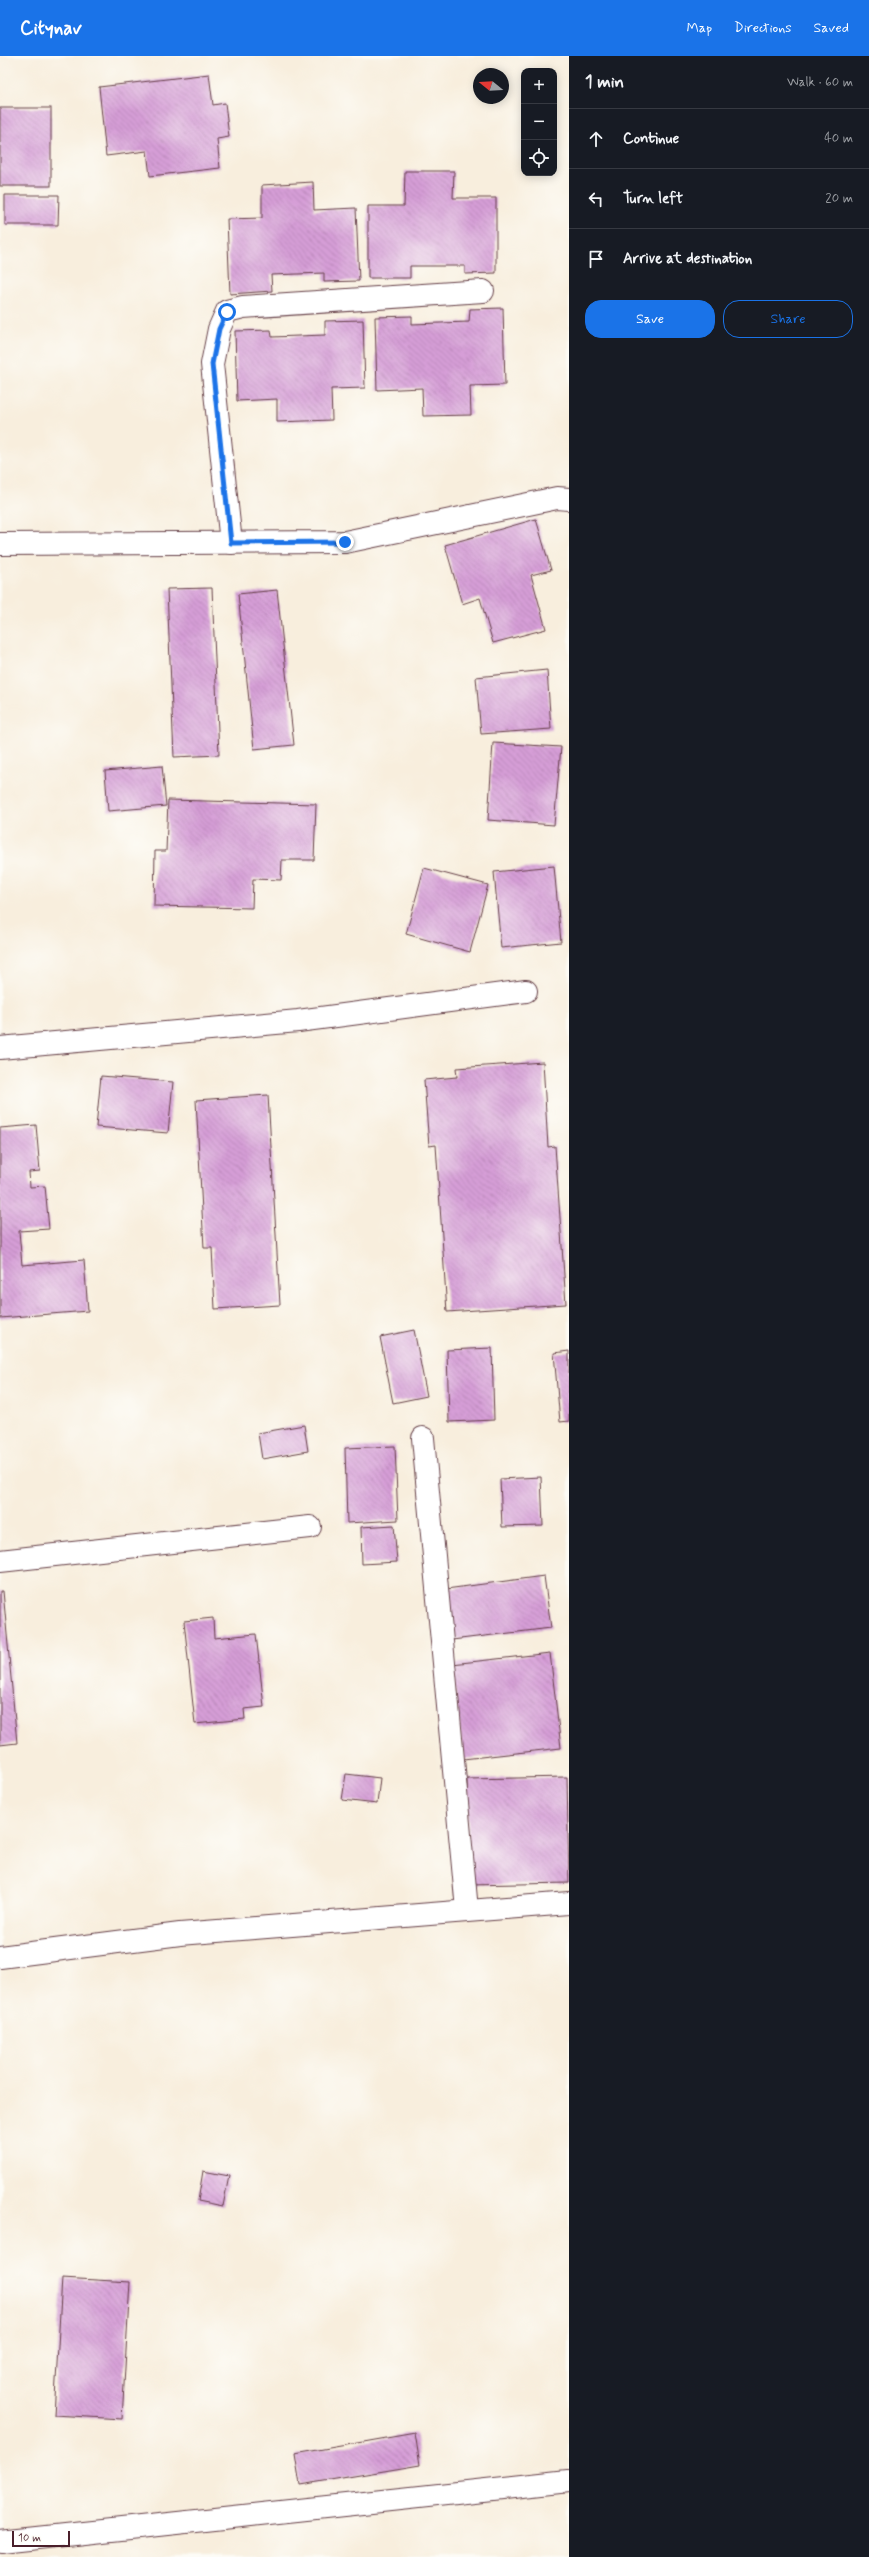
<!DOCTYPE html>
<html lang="en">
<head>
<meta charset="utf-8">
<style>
	:root { --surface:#171b24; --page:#20242c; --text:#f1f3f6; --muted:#9ea1a6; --line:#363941; --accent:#1a73e8 }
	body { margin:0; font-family:Mynerve,sans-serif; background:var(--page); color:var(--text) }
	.controls { position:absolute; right:12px; top:12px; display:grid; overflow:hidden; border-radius:8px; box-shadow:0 2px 10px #0003 }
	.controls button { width:36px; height:36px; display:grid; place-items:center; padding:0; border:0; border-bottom:1px solid var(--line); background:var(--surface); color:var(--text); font:20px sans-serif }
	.compass { position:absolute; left:473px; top:12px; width:36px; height:36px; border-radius:50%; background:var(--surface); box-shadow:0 2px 10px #0003; rotate:288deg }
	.scale { position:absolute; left:12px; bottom:10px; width:58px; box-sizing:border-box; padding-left:4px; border:2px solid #4a1f2b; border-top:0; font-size:11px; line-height:14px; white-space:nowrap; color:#4a1f2b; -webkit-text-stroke:3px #fdfcf7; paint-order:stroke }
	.stop { position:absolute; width:12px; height:12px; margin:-9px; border:3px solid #1a73e8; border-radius:50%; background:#fff }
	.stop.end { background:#1a73e8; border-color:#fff; box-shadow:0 1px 4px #0008 }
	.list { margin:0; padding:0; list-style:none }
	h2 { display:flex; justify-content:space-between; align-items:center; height:52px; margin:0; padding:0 16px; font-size:17px }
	h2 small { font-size:13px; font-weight:400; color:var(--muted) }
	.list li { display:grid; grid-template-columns:26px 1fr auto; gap:12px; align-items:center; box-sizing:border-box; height:60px; padding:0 16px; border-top:1px solid var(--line) }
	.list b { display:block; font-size:15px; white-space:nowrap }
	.list em { font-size:13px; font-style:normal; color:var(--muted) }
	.actions { display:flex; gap:8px; padding:12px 16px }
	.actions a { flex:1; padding:9px 0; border:1px solid var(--accent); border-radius:16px; text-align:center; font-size:14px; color:var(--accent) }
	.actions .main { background:var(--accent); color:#fff }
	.icon { flex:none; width:22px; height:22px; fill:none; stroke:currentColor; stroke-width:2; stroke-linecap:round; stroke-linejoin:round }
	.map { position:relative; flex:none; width:569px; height:2501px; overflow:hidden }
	header { display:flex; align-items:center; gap:24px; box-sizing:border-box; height:56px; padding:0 20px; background:var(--accent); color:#fff }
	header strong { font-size:19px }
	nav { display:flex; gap:22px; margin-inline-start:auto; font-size:14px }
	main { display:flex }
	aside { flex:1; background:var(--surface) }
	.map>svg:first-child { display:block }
	.building { fill:url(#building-back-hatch) }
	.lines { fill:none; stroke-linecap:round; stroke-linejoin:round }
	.minor-casing { stroke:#643e46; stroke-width:24 }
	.minor { stroke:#fff; stroke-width:22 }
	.route { stroke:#1a73e8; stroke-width:5 }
</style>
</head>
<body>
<header>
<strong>Citynav</strong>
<nav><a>Map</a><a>Directions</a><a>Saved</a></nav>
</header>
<main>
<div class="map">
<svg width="569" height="2501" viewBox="0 0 569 2501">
	<defs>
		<pattern id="building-back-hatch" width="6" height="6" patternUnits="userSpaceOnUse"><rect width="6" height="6" fill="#d69ed7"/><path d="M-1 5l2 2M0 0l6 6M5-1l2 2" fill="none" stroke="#b080af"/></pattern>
	</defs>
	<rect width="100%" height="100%" fill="#fdfcf7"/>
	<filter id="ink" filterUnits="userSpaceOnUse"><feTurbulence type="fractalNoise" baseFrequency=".025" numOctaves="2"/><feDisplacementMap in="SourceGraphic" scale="8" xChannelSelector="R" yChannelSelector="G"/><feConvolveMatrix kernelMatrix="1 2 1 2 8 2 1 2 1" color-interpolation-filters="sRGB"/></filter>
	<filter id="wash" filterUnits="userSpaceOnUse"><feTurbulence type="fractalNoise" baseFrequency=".012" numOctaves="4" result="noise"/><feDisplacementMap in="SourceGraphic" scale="16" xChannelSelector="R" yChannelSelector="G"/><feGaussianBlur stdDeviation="0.9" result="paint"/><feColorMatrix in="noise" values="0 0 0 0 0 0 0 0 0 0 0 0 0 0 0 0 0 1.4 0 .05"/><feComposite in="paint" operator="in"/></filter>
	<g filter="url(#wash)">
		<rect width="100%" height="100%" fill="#f8eedd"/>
		<g id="blocks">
			<g class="building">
				<path d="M209 18 213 49 225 47 229 81 217 83 220 112 150 120 147 95 106 100 99 31Z"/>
				<rect x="0" y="52" width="51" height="78"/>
				<path d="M405 115H454L453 142H496V217L465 218V210H410V222H368V150H404Z"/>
				<path d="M313 126 314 154 356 152 359 225 324 226V217L271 219 272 235 230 238 227 163 262 162V129Z"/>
				<path d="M5 139H59L58 169H5Z"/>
				<path d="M503 252 505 329 470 330 471 359 423 360 422 332 377 334 375 261 412 260V268L469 266 470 253Z"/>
				<path d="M363 264 365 332 331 333 332 364 277 366V343L237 345 235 275 271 274 272 281 325 279V265Z"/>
				<path d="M536 463 551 514 531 519 546 573 493 587 480 542 462 548 445 489Z"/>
				<path d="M212 532 219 699 174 701 167 533Z"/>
				<path d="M277 534 294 689 254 693 238 538Z"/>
				<path d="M547 614 551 673 481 678 476 621Z"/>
				<path d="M493 687 561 691 554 769 488 764Z"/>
				<path d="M162 710 166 750 108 755 105 715Z"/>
				<path d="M168 744 316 748 314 804H282L281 824 253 823 252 852 154 850 155 795H166Z"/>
				<path d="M554 810 561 886 501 892 494 816Z"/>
				<path d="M424 812 488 829 470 896 406 878Z"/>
				<path d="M543 1006 548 1091 555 1090 566 1248 447 1256 436 1089 429 1090 424 1024 457 1021 456 1012Z"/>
				<path d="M101 1020 173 1026 168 1077 96 1071Z"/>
				<path d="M268 1039 280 1249 215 1253 212 1192H204L196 1044Z"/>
				<path d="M36 1069 40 1115 29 1116 30 1131 45 1130 49 1173 19 1175 22 1209 84 1204 88 1255 0 1262V1072Z"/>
				<path d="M414 1274 427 1340 393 1347 380 1281Z"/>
				<path d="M492 1292 494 1364 449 1366 447 1294Z"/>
				<path d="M569 1295V1365L560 1366 554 1297Z"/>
				<path d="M304 1369 308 1395 262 1403 258 1377Z"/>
				<path d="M395 1390 398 1464 347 1467 345 1392Z"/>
				<path d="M541 1421 543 1470 502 1471 500 1423Z"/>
				<path d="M394 1469 397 1506 362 1508 361 1471Z"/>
				<path d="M544 1520 551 1572 452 1584 446 1533Z"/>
				<path d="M0 1535H3L17 1687 0 1689Z"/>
				<path d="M213 1562 214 1582 256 1578 264 1651 244 1653 245 1663 195 1668 184 1565Z"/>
				<path d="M550 1597 561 1692 463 1703 452 1608Z"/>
				<path d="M346 1718 380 1722 377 1748 342 1744Z"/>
				<path d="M567 1721 569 1827 469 1829 467 1723Z"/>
				<path d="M203 2115 229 2120 223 2150 198 2145Z"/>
				<path d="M62 2222 130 2226 122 2363 54 2359Z"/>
				<path d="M415 2377 420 2409 300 2429 295 2398Z"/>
			</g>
		</g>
	</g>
	<g filter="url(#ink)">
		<use href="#blocks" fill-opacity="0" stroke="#643e46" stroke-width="1"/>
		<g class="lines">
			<defs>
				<g id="minor">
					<path d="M231 487 212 308 219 273 227 255 243 251 483 235"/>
					<path d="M0 488 345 486 557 442 569 443"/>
					<path d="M0 992 298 965 526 935"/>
					<path d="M423 1382 467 1854"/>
					<path d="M0 1505 310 1471"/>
					<path d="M0 1901 180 1878 569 1847"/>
					<path d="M0 2486 569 2425"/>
				</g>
			</defs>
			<use href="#minor" class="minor-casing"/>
			<use href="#minor" class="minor"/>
		</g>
	</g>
	<g class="lines" filter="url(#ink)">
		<path class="route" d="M227 256 219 273 212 308 231 487 345 486"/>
	</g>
</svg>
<div class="controls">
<button>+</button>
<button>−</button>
<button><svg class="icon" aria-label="locate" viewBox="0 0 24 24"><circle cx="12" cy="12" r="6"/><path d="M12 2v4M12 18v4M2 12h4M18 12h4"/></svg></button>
</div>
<svg class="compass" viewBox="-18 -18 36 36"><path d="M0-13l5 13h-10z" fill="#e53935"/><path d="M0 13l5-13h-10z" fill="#9ea1a6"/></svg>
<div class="scale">10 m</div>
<div class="stop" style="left:227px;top:256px"></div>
<div class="stop end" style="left:345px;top:486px"></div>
</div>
<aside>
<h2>1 min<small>Walk · 60 m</small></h2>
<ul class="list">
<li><svg class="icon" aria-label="ahead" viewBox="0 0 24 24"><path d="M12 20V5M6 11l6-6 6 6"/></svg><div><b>Continue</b></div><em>40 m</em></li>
<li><svg class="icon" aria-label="left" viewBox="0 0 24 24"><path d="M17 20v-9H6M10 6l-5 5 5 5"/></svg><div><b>Turn left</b></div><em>20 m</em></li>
<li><svg class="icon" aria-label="arrive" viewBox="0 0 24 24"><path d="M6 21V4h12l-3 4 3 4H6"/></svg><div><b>Arrive at destination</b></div></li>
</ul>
<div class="actions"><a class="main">Save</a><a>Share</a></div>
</aside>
</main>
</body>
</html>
